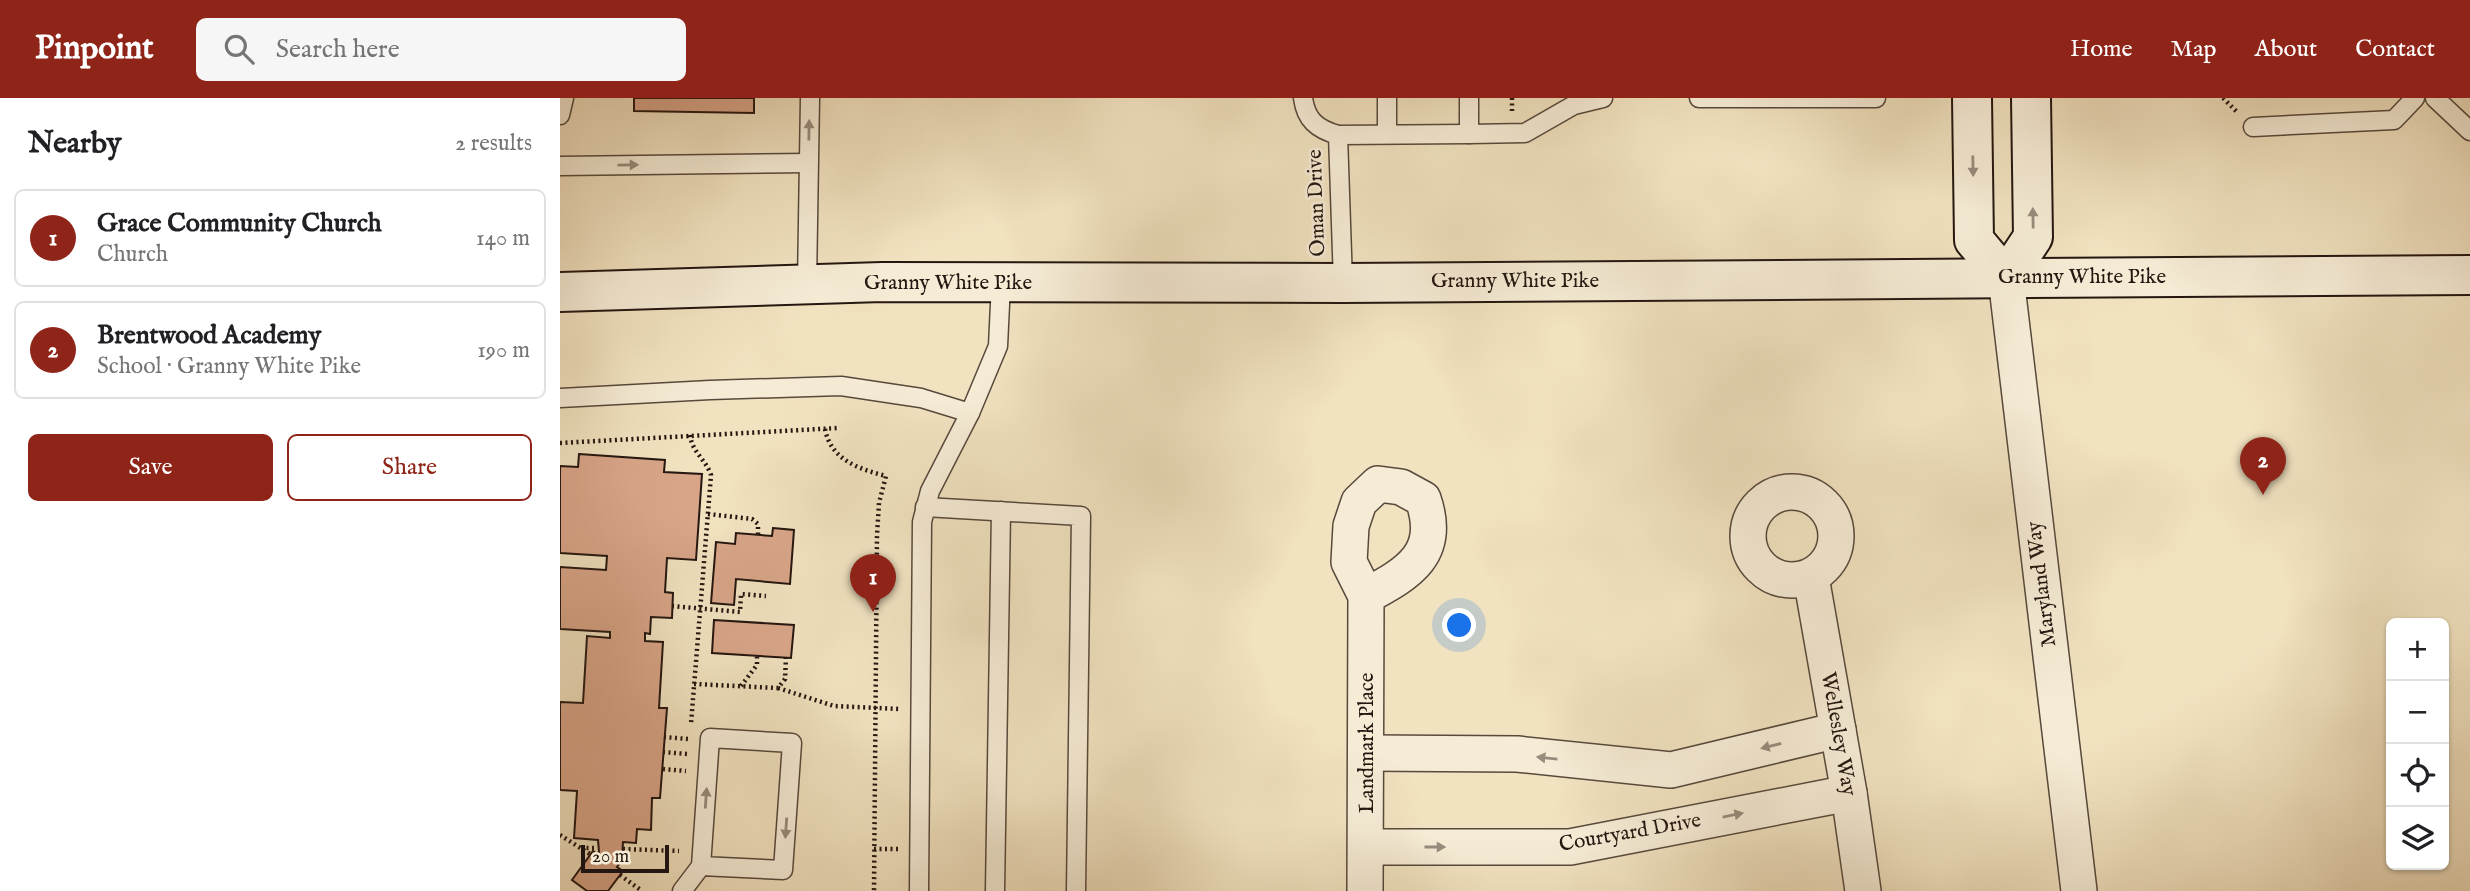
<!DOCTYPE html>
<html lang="en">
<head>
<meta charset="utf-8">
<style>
	:root { --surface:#fff; --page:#f6f6f6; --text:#202124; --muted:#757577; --line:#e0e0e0; --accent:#8f2418 }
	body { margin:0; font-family:"IM FELL English",serif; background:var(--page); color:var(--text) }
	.controls { position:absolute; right:21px; bottom:21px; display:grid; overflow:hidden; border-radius:10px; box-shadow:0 2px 5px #0004 }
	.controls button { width:63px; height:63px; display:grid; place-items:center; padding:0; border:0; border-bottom:2px solid var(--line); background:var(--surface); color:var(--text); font:35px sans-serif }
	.scale { position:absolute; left:21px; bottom:18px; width:88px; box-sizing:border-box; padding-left:7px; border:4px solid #241610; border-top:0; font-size:19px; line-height:24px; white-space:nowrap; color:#241610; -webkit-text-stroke:5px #f6ecd6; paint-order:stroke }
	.you { position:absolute; left:900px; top:528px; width:24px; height:24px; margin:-18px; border:5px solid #fff; border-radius:50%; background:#1a73e8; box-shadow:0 0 0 10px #1a73e833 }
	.badge { display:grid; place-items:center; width:46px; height:46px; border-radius:50%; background:var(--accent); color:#fff; font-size:23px; font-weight:700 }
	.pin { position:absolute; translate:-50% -58px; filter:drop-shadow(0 2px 4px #0008) }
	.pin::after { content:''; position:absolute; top:37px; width:24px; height:21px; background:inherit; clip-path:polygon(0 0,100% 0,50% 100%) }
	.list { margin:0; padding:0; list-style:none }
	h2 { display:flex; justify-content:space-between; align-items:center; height:91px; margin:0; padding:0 28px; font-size:30px }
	h2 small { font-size:23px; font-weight:400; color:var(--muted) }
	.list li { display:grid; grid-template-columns:46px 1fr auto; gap:21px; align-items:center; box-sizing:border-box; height:98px; margin:0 14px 14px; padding:0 14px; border:2px solid var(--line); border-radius:10px }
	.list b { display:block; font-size:26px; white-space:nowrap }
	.list p { margin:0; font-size:23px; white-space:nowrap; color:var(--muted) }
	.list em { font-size:23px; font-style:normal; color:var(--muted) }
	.actions { display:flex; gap:14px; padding:21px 28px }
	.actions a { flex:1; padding:16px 0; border:2px solid var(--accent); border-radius:10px; text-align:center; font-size:24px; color:var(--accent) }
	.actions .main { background:var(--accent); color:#fff }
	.icon { flex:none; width:38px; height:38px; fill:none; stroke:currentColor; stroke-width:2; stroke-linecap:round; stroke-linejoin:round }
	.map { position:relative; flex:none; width:1910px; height:793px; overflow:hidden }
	header { display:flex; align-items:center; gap:42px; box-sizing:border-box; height:98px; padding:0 35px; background:var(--accent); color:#fff }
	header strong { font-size:33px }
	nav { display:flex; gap:38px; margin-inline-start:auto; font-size:24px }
	.search { width:490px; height:63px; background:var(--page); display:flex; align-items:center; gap:18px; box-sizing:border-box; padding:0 24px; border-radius:10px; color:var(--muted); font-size:26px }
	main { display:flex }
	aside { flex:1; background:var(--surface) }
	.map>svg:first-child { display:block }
	.building { fill:#d8a588; stroke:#241610; stroke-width:2 }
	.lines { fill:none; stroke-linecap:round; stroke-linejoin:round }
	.service-casing { stroke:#57493c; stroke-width:21 }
	.minor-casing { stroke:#57493c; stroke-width:38 }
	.secondary-casing { stroke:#241610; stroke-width:42 }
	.path { stroke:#241610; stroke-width:4.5; stroke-dasharray:2 3.5; stroke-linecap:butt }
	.service { stroke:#f6ecd6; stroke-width:18 }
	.minor { stroke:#f6ecd6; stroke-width:35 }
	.secondary { stroke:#f6ecd6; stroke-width:38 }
	.oneway { fill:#988c7d }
	.labels { text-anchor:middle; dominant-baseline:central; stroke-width:5; stroke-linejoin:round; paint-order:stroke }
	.street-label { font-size:21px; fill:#241610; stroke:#f6ecd6 }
</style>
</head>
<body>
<header>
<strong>Pinpoint</strong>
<div class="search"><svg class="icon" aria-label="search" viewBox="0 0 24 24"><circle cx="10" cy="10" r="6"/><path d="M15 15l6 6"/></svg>Search here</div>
<nav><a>Home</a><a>Map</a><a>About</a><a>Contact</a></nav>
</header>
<main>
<aside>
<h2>Nearby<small>2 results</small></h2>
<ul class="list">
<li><span class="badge">1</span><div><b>Grace Community Church</b><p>Church</p></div><em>140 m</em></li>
<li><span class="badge">2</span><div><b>Brentwood Academy</b><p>School · Granny White Pike</p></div><em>190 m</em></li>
</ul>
<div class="actions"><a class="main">Save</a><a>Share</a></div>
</aside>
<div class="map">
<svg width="1910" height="793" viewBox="0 0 1910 793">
	<rect width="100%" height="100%" fill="#f1e2c0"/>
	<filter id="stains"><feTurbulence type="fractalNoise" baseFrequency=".00286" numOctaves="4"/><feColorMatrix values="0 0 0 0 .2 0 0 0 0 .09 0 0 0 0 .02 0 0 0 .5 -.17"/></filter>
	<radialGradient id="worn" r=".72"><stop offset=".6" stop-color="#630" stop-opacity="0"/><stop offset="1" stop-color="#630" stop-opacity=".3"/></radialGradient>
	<g class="building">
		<path d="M74 0H194V15L74 13Z"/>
		<path d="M19 356 105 362 104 374 142 376 136 462 107 460 105 494 113 495 112 520 91 519 90 536 85 535V543L103 544 99 610H107L100 700H92L91 732 77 731 76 745 63 744 62 762 57 769 63 773 48 793H27L12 782 33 753 37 756 39 754 38 742 14 740 17 693 0 692V604L23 605 27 538 50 540V534L0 531V469L46 472 47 458 0 455V368L18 369Z"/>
		<path d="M213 430 234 432 230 486 176 481 174 507 151 505 156 444 175 446 176 435 212 438Z"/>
		<path d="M154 522 234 527 231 560 152 555Z"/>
	</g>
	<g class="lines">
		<defs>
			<g id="service">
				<path d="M743 0C746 22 757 31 778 37L783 185"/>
				<path d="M909 0V36L965 35 1014 7 1043 0"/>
				<path d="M1139 0H1316"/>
				<path d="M1875 0 1910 33"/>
				<path d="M0 17 4 0"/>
				<path d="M1693 29 1834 22 1855 0"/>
				<path d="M827 35V0"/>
				<path d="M778 37 909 36"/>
				<path d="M0 68 248 65"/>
				<path d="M247 186 250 0"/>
				<path d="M0 300 150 292 281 288 361 300 410 315 438 248 441 185"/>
				<path d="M365 409 521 418 516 793"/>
				<path d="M122 793 141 768 150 640 232 645 223 772 141 768"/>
				<path d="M359 793 362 424 370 393 410 315"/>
				<path d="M435 793 441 413"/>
			</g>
			<g id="minor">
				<path d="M1446 180 1519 793"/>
				<circle cx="1232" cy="438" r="44"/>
				<path d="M1251 479 1289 695 1303 793"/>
				<path d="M807 655 957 656 1111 672 1278 632"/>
				<path d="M807 749H1010L1289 695"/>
				<path d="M805 793 806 498 789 464 791 428 799 404 818 386 841 389 863 401C882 456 849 475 806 498"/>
			</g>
			<g id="secondary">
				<path d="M1412 0 1414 142 1446 180"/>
				<path d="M1446 180 1473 139 1471 0"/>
				<path d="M0 194 322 184 783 185 1910 177"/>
			</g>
		</defs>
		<use href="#service" class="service-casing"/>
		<use href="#minor" class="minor-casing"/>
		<use href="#secondary" class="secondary-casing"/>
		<g class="path">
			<path d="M952 0V14"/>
			<path d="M1663 0 1677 14"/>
			<path d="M265 331C271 362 299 371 326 378L319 405 317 437 314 793"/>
			<path d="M130 337C132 354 146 362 151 377L131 626"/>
			<path d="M0 345 278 330"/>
			<path d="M148 416 192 421 198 426V437"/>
			<path d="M112 508 180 514 181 496 206 498"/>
			<path d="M134 586 218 590 225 581 226 559"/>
			<path d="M181 588 197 567V557"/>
			<path d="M218 590 274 608 340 611"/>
			<path d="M104 639 128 641"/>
			<path d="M103 654 127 656"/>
			<path d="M103 671 126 673"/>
			<path d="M0 737 30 756"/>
			<path d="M21 750H37"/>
			<path d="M63 751 119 753"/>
			<path d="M314 751H338"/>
			<path d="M60 777 82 793"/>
		</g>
		<use href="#service" class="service"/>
		<use href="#minor" class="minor"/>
		<use href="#secondary" class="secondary"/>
	</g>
	<defs><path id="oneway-solid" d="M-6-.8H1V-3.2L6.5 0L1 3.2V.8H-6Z" transform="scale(1.75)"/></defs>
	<g class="oneway">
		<use href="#oneway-solid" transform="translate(249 32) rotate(-89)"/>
		<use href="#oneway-solid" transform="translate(68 67) rotate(-1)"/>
		<use href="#oneway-solid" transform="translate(1413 68) rotate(89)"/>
		<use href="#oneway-solid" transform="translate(1473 120) rotate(-91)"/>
		<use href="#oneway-solid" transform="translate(1211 648) rotate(166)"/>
		<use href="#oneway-solid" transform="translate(987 660) rotate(-174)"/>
		<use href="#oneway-solid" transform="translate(146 700) rotate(-86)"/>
		<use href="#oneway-solid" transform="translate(1173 717) rotate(-11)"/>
		<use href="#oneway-solid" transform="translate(226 730) rotate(94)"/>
		<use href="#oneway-solid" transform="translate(875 749)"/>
	</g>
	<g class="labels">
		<g class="street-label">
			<text transform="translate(757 105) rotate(-92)">Oman Drive</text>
			<text x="1522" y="179">Granny White Pike</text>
			<text x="955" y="183">Granny White Pike</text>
			<text x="388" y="185">Granny White Pike</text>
			<text transform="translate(1482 486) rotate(-97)">Maryland Way</text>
			<text transform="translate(1278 636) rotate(80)">Wellesley Way</text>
			<text transform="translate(807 645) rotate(-90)">Landmark Place</text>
			<text transform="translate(1070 735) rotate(-10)">Courtyard Drive</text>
		</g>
	</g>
	<rect width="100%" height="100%" filter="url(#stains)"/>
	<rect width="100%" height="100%" fill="url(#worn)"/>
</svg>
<div class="controls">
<button>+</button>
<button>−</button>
<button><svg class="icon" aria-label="locate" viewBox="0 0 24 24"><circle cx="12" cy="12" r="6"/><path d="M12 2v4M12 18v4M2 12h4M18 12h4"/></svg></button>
<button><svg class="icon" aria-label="layers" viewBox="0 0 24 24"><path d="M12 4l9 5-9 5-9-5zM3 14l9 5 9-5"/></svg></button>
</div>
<div class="scale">20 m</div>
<div class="you"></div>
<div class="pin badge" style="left:313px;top:514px">1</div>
<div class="pin badge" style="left:1703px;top:397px">2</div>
</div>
</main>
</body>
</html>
